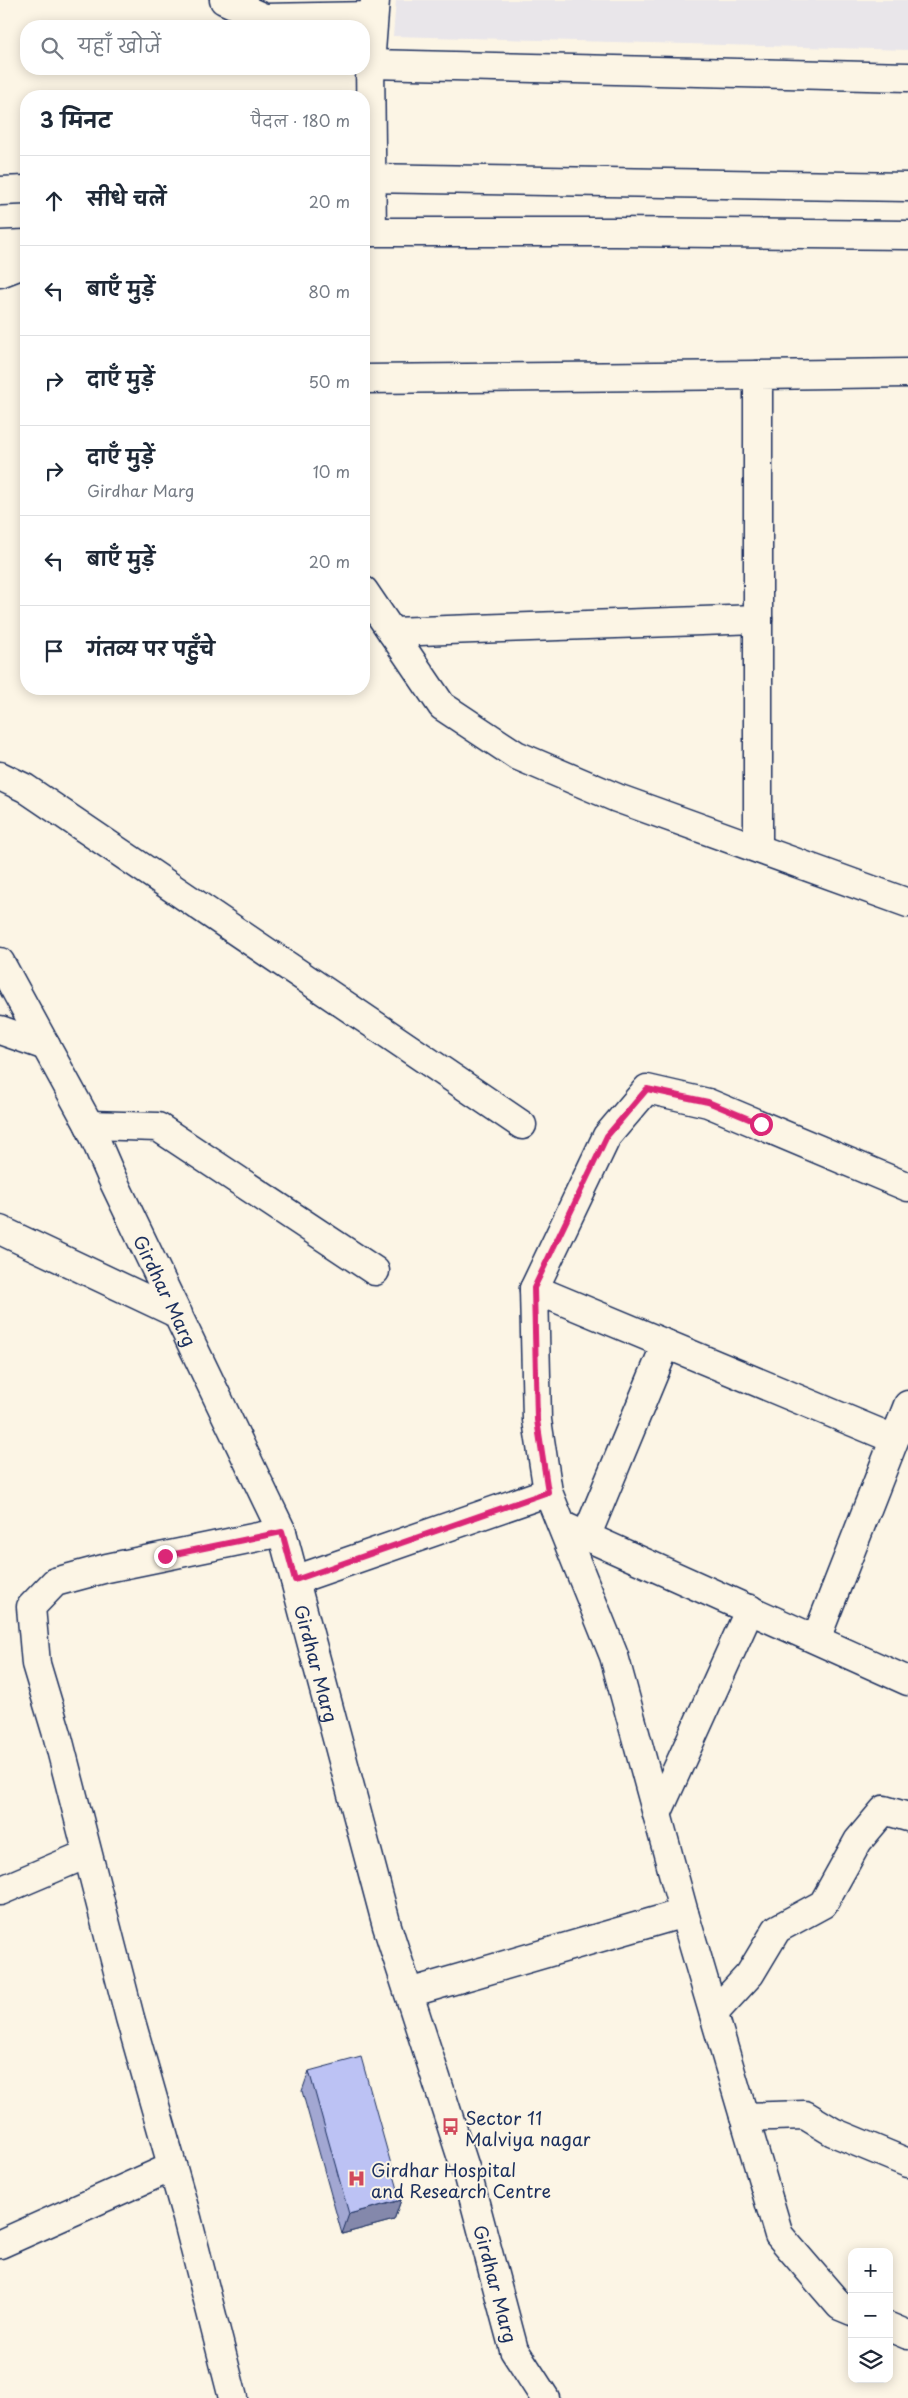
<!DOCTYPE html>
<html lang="hi">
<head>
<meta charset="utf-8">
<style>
	:root { --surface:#fff; --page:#f6f6f7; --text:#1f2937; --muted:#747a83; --line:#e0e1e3 }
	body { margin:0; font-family:"Playpen Sans","Playpen Sans Deva",sans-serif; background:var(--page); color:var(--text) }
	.controls { position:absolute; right:15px; bottom:15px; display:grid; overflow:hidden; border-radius:10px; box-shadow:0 2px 12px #0003 }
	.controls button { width:45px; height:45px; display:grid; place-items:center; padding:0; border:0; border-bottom:1px solid var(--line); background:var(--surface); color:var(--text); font:25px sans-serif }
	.stop { position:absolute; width:15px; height:15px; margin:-11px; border:4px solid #db2777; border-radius:50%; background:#fff }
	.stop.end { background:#db2777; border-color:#fff; box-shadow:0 1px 5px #0008 }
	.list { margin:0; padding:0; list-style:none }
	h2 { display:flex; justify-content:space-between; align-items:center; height:65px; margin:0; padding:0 20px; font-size:21px }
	h2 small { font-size:16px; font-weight:400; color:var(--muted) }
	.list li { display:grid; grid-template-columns:32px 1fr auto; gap:15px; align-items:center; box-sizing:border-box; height:90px; padding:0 20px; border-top:1px solid var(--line) }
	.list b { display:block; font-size:19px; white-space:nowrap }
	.list p { margin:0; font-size:16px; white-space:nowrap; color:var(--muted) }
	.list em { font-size:16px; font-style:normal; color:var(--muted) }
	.icon { flex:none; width:28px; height:28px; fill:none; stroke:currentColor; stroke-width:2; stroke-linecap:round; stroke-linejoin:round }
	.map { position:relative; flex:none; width:908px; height:2398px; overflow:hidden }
	.search { position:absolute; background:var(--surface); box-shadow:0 2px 12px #0003; left:20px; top:20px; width:350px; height:55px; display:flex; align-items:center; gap:12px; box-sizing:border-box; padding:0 18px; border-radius:20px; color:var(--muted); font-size:19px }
	.panel { position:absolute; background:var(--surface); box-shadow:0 2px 12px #0003; left:20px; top:90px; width:350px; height:605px; border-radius:20px }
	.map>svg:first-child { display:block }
	.built { fill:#e9e6ea }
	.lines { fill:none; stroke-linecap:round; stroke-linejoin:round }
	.minor-casing { stroke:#1b2f5e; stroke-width:31 }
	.major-casing { stroke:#1b2f5e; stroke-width:31 }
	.minor { stroke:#fcf5e5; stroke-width:28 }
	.major { stroke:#fcf5e5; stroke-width:28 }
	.wall { fill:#a2a7d2; stroke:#1b2f5e }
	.shaded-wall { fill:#8488ab; stroke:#1b2f5e }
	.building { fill:#bcc2f4; stroke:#1b2f5e }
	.route { stroke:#db2777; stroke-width:6 }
	.labels { text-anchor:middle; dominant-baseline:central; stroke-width:4; stroke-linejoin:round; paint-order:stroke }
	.street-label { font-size:18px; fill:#1b2f5e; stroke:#fcf5e5 }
	.poi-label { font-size:18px; fill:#1b2f5e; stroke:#fcf5e5; text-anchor:start }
</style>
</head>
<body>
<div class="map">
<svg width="908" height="2398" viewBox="0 0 908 2398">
	<rect width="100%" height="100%" fill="#fcf5e5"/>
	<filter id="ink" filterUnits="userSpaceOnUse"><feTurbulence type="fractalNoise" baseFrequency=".02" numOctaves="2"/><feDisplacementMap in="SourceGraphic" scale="10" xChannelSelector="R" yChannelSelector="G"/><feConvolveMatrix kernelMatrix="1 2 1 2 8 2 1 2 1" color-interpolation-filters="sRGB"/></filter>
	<g filter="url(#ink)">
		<path class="built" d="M396 0H908V50L393 36Z"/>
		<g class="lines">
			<defs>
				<g id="minor">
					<path d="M224 0 264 18 373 16"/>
					<path d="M370 64 908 77"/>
					<path d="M372 232 370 64 375 0"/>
					<path d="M364 379 758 375"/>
					<path d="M364 591 442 706 516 755 617 798 908 903"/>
					<path d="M392 632 758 619"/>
					<path d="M0 776 25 788 522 1125"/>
					<path d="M758 848V375L908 373"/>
					<path id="s1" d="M0 962 89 1125 112 1178 282 1532 387 1926 468 2177 514 2350 545 2398"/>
					<path d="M0 1030 46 1046"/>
					<path d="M89 1125 158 1127 375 1271"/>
					<path d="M0 1230 178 1314"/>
					<path d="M534 1289 894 1439"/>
					<path d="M548 1492 614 1656 684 1913 779 2235 840 2306 852 2311"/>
					<path d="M563 1526 908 1681"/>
					<path d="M586 1537 666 1344"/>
					<path d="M295 1580 548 1492 537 1420 534 1289 607 1136 647 1089 708 1103 908 1187"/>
					<path d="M816 1639 908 1405"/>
					<path d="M657 1814 750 1609"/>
					<path d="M0 1891 87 1854"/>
					<path d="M409 1993 684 1913"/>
					<path d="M714 2013 750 1974 777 1929 823 1904 858 1841 884 1810 908 1817"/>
					<path d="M744 2117 805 2115 833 2132 908 2163"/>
					<path d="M0 2244 172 2167"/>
					<path d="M889 2327 908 2335"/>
					<path d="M233 2398 187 2218 130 2018 57 1734 36 1664 31 1607 55 1582 107 1568 282 1532"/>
				</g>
				<g id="major">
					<path d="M364 178 908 187"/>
					<path d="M0 191 26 190"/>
					<path d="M364 232H615L908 235"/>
					<path d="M0 245 26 244"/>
					<path d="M0 273 26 263"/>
				</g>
			</defs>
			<use href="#minor" class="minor-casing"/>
			<use href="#major" class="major-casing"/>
			<use href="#minor" class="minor"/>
			<use href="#major" class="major"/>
		</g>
		<path class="wall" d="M309 2071 401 2200 394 2220 342 2234 302 2091Z"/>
		<path class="shaded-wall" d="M401 2200 394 2220 342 2234 349 2214Z"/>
		<path class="building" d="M361 2057 401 2200 349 2214 309 2071Z"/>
	</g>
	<g class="lines" filter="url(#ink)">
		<path class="route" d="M165 1556 282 1532 295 1580 548 1492 537 1420 534 1288 607 1136 647 1089 708 1102 761 1124"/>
	</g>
	<defs>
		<symbol id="bus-bare" viewBox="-9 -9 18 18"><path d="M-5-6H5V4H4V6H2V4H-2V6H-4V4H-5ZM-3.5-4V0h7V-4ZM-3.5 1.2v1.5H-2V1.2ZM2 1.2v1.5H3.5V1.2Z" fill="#d1495b" stroke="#fcf5e5" stroke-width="2.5" paint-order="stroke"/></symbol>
		<symbol id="hospital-bare" viewBox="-9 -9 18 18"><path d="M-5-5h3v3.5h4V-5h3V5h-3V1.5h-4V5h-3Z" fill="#d1495b" stroke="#fcf5e5" stroke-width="2.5" paint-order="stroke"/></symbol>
	</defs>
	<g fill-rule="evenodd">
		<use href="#bus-bare" x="438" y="2114" width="25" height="25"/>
		<use href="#hospital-bare" x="344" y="2166" width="25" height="25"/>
	</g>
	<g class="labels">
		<g class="street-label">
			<text stroke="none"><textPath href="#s1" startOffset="368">Girdhar Marg</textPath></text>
			<text stroke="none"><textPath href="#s1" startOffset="772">Girdhar Marg</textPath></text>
			<text stroke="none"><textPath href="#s1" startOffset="1418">Girdhar Marg</textPath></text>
		</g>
		<g class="poi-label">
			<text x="465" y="2117">Sector 11<tspan x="465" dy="21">Malviya nagar</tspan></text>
			<text x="371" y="2169">Girdhar Hospital<tspan x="371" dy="21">and Research Centre</tspan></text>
		</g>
	</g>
</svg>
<div class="controls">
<button>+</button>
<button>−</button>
<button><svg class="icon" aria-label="layers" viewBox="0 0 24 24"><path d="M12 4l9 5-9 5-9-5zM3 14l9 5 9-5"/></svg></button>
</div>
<div class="stop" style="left:761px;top:1124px"></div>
<div class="stop end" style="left:165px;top:1556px"></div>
<div class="search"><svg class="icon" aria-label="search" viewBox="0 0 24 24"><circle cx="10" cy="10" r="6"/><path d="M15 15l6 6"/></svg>यहाँ खोजें</div>
<section class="panel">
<h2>3 मिनट<small>पैदल · 180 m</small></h2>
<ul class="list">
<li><svg class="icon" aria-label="ahead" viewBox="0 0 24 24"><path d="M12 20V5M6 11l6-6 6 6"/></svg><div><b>सीधे चलें</b></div><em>20 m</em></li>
<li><svg class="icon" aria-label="left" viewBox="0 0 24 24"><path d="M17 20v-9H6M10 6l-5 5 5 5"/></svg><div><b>बाएँ मुड़ें</b></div><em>80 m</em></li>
<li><svg class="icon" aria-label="right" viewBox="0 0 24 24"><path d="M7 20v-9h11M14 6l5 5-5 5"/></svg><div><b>दाएँ मुड़ें</b></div><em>50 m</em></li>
<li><svg class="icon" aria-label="right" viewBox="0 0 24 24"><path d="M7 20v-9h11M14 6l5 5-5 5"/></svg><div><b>दाएँ मुड़ें</b><p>Girdhar Marg</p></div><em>10 m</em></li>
<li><svg class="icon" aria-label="left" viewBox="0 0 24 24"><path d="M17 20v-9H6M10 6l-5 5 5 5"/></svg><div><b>बाएँ मुड़ें</b></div><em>20 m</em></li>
<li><svg class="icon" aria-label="arrive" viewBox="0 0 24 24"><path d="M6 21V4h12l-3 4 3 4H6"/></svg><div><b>गंतव्य पर पहुँचे</b></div></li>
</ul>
</section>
</div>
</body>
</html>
